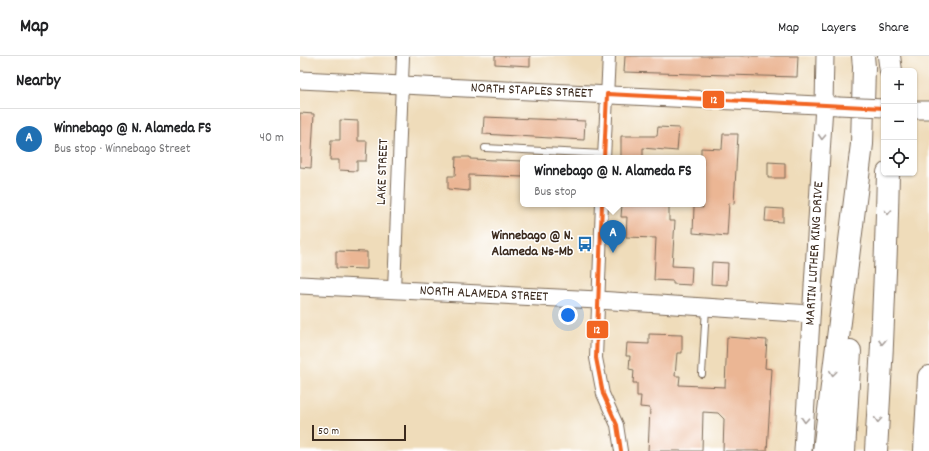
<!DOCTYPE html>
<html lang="en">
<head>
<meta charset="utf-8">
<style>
	:root { --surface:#fff; --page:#f2f2f2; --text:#202124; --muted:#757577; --line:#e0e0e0; --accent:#1f6fb2 }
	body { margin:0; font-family:Dekko,sans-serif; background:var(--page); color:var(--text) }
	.controls { position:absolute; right:12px; top:12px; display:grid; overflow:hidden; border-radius:6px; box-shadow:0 1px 3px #0004 }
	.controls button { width:36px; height:36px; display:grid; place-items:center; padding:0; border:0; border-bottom:1px solid var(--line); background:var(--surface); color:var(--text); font:20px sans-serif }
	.scale { position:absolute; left:12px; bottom:10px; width:94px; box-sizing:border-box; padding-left:4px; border:2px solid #3b2a1e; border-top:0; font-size:11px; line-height:14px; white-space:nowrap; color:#3b2a1e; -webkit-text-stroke:3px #fff; paint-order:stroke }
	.you { position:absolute; left:268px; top:259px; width:14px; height:14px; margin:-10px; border:3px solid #fff; border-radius:50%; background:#1a73e8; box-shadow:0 0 0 6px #1a73e833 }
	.badge { display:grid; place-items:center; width:26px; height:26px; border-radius:50%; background:var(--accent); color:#fff; font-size:13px; font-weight:700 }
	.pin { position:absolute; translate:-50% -33px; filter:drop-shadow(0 1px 2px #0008) }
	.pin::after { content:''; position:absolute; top:21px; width:14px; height:12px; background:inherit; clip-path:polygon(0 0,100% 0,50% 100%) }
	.popup { position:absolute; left:220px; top:99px; width:186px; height:52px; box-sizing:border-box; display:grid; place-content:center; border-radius:6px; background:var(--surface); filter:drop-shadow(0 1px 3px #0005); font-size:13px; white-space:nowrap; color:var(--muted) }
	.popup b { font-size:15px; color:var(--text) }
	.popup::after { content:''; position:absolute; left:50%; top:100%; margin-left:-8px; border:8px solid transparent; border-top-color:var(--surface) }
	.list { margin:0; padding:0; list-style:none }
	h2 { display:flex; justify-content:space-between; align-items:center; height:52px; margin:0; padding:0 16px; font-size:17px }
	h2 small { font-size:13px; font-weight:400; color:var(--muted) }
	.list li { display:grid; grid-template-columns:26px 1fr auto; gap:12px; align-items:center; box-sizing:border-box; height:60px; padding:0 16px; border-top:1px solid var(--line) }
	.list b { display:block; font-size:15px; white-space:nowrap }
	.list p { margin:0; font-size:13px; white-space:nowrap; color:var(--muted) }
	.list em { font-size:13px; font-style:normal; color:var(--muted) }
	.icon { flex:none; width:22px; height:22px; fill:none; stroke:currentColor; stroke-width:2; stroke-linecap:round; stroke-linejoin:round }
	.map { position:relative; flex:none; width:629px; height:395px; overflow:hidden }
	header { display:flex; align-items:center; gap:24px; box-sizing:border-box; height:56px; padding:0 20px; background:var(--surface); border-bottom:1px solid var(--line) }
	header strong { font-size:19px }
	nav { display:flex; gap:22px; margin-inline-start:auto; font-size:14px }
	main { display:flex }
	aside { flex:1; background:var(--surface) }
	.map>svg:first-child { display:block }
	.building { fill:#ebb694 }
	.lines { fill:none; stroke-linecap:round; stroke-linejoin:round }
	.lane-casing { stroke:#7a6855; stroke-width:8 }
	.street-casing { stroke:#7a6855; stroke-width:14 }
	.secondary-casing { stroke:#7a6855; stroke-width:19 }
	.highway-casing { stroke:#7a6855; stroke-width:24 }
	.lane { stroke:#fff; stroke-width:6 }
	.street { stroke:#fff; stroke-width:12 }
	.secondary { stroke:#fff; stroke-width:17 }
	.highway { stroke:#fff; stroke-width:22 }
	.secondary-bridge-casing { stroke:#7a6855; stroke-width:19; stroke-linecap:butt }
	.secondary-bridge { stroke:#fff; stroke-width:17 }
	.bus-1-casing { stroke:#fff; stroke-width:7 }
	.bus-1 { stroke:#f26522; stroke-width:4 }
	.oneway { stroke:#a79f9a }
	.labels { text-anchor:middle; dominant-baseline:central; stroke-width:3; stroke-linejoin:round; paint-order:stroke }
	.street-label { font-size:14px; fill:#3b2a1e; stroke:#fff }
	.poi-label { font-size:14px; font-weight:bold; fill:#3b2a1e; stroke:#fff; text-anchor:end }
	.line-badge { stroke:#fff; stroke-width:1.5 }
	.badge-label { font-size:11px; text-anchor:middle; font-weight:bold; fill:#fff }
</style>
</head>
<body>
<header>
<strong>Map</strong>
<nav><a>Map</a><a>Layers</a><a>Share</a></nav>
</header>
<main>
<aside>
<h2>Nearby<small></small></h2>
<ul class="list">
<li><span class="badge">A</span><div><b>Winnebago @ N. Alameda FS</b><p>Bus stop · Winnebago Street</p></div><em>40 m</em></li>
</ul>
</aside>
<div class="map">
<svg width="629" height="395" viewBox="0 0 629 395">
	<rect width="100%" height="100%" fill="#fff"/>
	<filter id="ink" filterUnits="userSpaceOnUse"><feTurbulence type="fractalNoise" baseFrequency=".025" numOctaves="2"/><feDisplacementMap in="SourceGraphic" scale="8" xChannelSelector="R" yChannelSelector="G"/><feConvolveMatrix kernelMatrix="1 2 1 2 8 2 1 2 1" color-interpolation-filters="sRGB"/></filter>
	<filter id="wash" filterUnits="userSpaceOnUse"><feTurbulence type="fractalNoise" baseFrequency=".012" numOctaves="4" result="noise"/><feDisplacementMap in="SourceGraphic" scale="16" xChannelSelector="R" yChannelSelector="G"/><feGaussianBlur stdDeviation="0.9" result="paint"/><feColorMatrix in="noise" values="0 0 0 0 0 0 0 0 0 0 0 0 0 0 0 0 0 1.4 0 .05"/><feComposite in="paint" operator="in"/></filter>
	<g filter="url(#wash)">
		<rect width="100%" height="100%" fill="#efdcba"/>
		<g id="blocks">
			<g class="building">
				<path d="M195 0H230V10L195 8Z"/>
				<path d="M325 0H498L497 21 324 16Z"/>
				<path d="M0 57 14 58 11 112 0 111Z"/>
				<path d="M184 61 285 65 284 84 183 78Z"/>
				<path d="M40 64 58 65V85H67L66 105H57V115L39 114V104H30L31 84H40Z"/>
				<path d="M358 71 379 72 377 95 343 92V102H321V80H357Z"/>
				<path d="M423 78H438L434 148 429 147 427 180 393 177 394 151 403 152V102H401V92L422 93Z"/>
				<path d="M156 101H170V103L223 105V121L169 119V135L148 133V120H155Z"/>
				<path d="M468 106 485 107V122H468Z"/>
				<path d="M322 148H369V165H375L372 210 392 211 391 229 373 228V225L354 224 356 182 326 181 327 161H321Z"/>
				<path d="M466 152 483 153V166L465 165Z"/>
				<path d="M36 195 67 196V213L36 212Z"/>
				<path d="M412 206 428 207 427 229 411 228Z"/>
				<path d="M349 278 382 279V297H377L375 320H380L379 329 425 331 427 281 467 284 465 312 472 313 467 395H423L424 363 418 357 403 356 402 395H348L350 352 340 351 341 340H337V327H333L334 314 329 313 330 300H326L327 287 349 288Z"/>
			</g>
		</g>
	</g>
	<g filter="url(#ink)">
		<use href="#blocks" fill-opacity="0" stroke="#7a6855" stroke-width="1"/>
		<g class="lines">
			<defs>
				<g id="lane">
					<path d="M185 92 304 98"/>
					<path d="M402 318 406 252"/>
				</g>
				<g id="street">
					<path d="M304 102 309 0"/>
					<path d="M302 148 296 302 303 338 317 369 321 395"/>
					<path d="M94 234 103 0"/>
				</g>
				<g id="secondary">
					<path id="s1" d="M0 24 538 50"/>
					<path d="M614 54H629"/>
					<path id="s2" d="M0 229 298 244 511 258"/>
					<path id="s3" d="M503 395 524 49 525 0"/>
				</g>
				<g id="highway">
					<path d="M589 0 591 15"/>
					<path d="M524 395 562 88 564 11 563 0"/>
					<path d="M544 395 550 295"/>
					<path d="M576 395C582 302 586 210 588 117"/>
					<path d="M625 395 629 321"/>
				</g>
			</defs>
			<use href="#lane" class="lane-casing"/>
			<use href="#street" class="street-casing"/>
			<use href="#secondary" class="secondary-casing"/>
			<use href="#highway" class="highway-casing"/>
			<use href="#lane" class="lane"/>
			<use href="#street" class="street"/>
			<use href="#secondary" class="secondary"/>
			<use href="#highway" class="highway"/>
			<defs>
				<path id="secondary-bridge" d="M538 50 584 52"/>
			</defs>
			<use href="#secondary-bridge" class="secondary-bridge-casing"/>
			<use href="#secondary-bridge" class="secondary-bridge"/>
			<defs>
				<g id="bus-1">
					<path d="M304 102 307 38 584 52"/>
					<path d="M302 148 296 302 303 338 317 369 321 395"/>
				</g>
			</defs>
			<use href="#bus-1" class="bus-1-casing"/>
			<use href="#bus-1" class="bus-1"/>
		</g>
		<defs><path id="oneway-chevron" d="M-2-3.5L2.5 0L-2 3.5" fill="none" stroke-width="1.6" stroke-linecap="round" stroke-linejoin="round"/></defs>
		<g class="oneway">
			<use href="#oneway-chevron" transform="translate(522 81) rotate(93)"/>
			<use href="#oneway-chevron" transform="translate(588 156) rotate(91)"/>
			<use href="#oneway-chevron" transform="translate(582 286) rotate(93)"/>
			<use href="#oneway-chevron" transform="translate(533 317) rotate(97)"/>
			<use href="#oneway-chevron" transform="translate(505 364) rotate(93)"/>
			<use href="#oneway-chevron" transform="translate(578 364) rotate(94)"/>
		</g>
	</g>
	<defs>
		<symbol id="bus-bare" viewBox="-9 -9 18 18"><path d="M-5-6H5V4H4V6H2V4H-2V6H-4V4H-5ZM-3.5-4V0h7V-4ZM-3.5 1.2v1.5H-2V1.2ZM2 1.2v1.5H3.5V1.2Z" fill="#1f6fb2" stroke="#fff" stroke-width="2.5" paint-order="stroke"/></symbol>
	</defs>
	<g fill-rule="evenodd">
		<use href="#bus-bare" x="274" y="177" width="22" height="22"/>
	</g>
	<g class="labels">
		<g class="street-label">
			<text stroke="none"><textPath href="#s1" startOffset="232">NORTH STAPLES STREET</textPath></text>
			<text transform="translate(83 116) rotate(-88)">LAKE STREET</text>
			<text stroke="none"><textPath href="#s3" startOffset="198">MARTIN LUTHER KING DRIVE</textPath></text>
			<text stroke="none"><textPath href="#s2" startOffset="184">NORTH ALAMEDA STREET</textPath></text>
		</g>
		<g class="poi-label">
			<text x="273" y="180">Winnebago @ N.<tspan x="273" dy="16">Alameda Ns-Mb</tspan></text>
		</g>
	</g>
	<g class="line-badge">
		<rect x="402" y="34" width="23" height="19" rx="4" fill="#f26522"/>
		<rect x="286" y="264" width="23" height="19" rx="4" fill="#f26522"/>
	</g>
	<g class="badge-label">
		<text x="414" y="47">12</text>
		<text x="297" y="277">12</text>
	</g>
</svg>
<div class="controls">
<button>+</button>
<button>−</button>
<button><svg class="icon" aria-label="locate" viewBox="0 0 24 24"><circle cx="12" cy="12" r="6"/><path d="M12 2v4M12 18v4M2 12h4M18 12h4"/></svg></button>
</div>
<div class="scale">50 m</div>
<div class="you"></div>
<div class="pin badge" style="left:313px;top:197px">A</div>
<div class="popup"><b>Winnebago @ N. Alameda FS</b>Bus stop</div>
</div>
</main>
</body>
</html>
